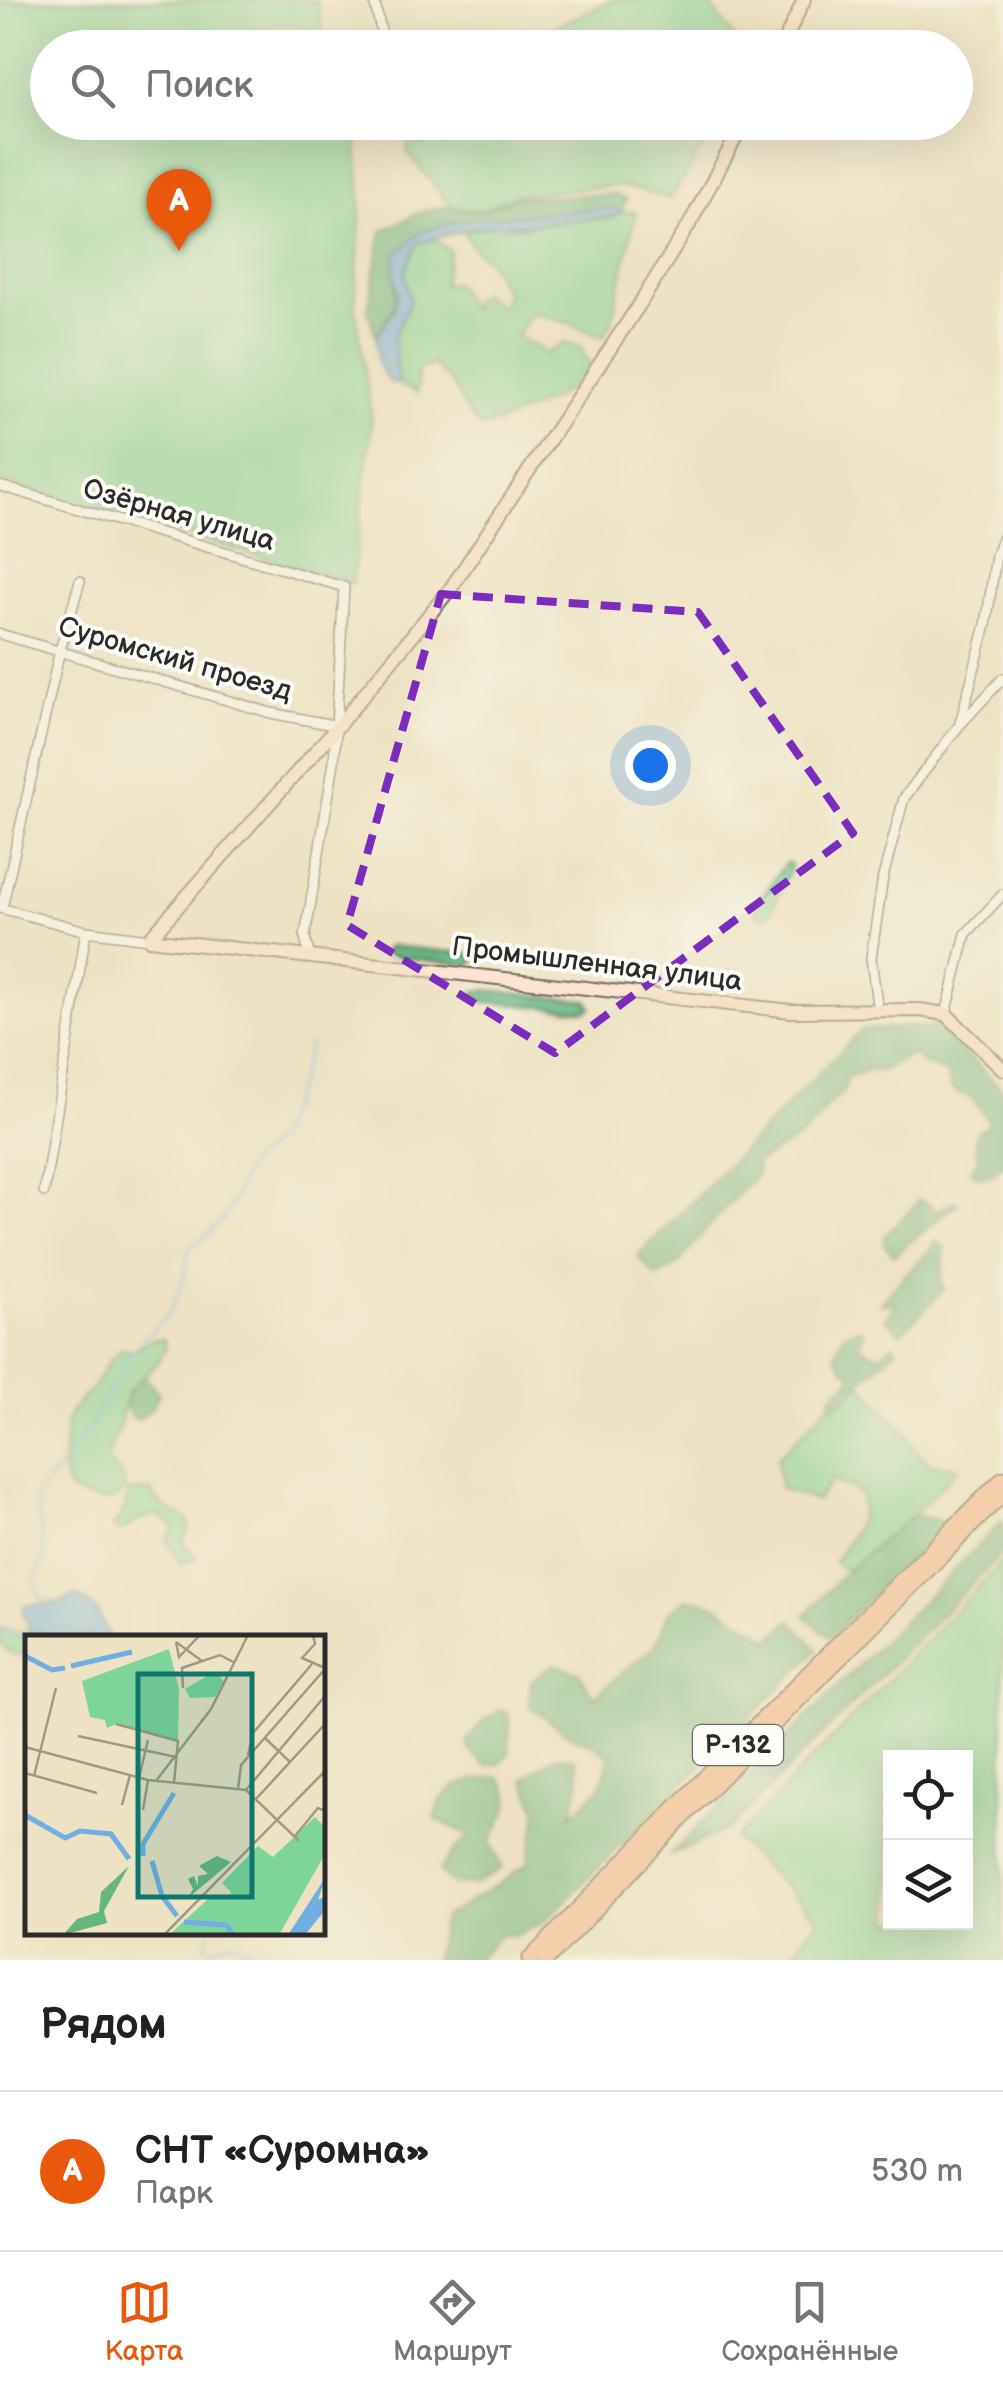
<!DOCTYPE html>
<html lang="ru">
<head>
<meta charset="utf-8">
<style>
	:root { --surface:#fff; --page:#f2f2f2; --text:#202124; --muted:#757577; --line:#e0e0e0; --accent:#ea580c }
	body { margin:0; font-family:"Balsamiq Sans",sans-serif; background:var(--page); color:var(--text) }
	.controls { position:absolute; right:30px; bottom:30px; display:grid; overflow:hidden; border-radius:0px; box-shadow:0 10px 40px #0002 }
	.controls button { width:90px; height:90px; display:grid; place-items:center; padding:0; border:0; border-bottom:2px solid var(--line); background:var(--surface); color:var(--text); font:50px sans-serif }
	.you { position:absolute; left:650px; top:765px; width:35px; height:35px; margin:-25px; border:8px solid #fff; border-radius:50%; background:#1a73e8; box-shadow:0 0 0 15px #1a73e833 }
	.badge { display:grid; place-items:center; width:65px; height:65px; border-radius:50%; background:var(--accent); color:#fff; font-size:32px; font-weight:700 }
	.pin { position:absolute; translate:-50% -82px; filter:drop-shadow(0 2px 5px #0008) }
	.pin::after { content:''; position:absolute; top:52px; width:35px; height:30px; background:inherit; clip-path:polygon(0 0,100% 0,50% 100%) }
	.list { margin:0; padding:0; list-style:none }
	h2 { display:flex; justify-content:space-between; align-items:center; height:130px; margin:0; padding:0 40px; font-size:42px }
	h2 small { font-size:32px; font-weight:400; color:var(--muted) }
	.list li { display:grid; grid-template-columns:65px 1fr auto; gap:30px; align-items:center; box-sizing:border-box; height:160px; padding:0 40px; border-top:2px solid var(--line) }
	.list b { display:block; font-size:38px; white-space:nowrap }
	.list p { margin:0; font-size:32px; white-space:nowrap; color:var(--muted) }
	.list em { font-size:32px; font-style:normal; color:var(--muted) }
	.icon { flex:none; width:55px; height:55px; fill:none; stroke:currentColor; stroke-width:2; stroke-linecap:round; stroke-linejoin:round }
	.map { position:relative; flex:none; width:1003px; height:1960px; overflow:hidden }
	.search { position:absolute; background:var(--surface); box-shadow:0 10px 40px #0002; left:30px; right:30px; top:30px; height:110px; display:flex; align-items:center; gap:25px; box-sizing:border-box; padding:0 35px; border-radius:55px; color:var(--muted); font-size:38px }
	.sheet { height:290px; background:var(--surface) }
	nav { display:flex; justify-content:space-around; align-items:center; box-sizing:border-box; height:140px; border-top:2px solid var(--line); background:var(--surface); font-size:28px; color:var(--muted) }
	nav a { display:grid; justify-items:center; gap:5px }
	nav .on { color:var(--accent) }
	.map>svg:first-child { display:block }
	.green { fill:#7ed59a; stroke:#548062; stroke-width:2.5; fill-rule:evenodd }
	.forest { fill:#66b682; stroke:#487056; stroke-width:2.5 }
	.water { fill:#71afe3; stroke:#4e6d87; stroke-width:2.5 }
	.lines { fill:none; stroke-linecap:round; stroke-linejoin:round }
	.stream { stroke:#71afe3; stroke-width:2.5 }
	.street-casing { stroke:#6f6b60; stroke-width:12 }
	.secondary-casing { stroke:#6f6b60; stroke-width:16 }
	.highway-casing { stroke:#6f6b60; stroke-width:19 }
	.street { stroke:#fff; stroke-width:9 }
	.secondary { stroke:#fde4d1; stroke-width:12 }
	.highway { stroke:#fabb8c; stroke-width:15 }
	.marked { fill:none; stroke:#7b2cbf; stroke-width:8; stroke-dasharray:20 12; stroke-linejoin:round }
	.labels { text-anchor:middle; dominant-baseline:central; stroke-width:8; stroke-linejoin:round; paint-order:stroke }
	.shield { fill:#fdfcf7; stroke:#6a6a68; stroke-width:2.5 }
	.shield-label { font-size:25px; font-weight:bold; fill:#2b2b2b }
	.street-label { font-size:28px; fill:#2b2b2b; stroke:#fdfcf7 }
	.inset-river { fill:none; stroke:#71afe3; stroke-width:5 }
	.inset-road { fill:none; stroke:#9f9986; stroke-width:2.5 }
	.view { fill:#0f766e; fill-opacity:0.15; stroke:#0f766e; stroke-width:5 }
	.inset-edge { fill:none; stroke:#2b2b2b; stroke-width:5 }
</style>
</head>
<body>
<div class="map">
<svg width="1003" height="1960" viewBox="0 0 1003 1960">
	<rect width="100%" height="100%" fill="#fdfcf7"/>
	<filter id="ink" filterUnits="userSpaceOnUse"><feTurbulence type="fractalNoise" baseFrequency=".01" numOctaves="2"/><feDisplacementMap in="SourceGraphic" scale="20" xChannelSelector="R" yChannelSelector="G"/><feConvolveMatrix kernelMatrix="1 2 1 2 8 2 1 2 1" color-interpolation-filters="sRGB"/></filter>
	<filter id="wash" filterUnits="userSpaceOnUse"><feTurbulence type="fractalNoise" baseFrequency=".0048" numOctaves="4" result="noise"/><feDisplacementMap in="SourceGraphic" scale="40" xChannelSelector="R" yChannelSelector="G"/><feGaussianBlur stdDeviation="2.25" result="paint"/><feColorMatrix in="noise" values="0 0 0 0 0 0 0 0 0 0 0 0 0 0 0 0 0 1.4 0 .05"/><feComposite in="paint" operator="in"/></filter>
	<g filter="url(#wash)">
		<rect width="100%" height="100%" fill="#ede2c2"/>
		<g class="green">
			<path d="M0 0H317L325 47 48 48V122L353 123 356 130 361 200 355 303 372 422 352 583 0 481Z"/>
			<path d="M613 0H706L741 47H510Z"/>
			<path d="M419 122H717V123L671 199 620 185 517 195 480 210 451 207 407 151 409 131Z"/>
			<path d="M621 212H636L611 324 602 337 568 323 532 312 516 336 547 353 564 343 580 347 591 367C566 399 520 414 482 428L470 416 452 383 433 364 418 370 417 393 400 385 396 368 394 337 410 300 405 271 417 244 434 239 450 251 443 285 455 283 471 310 473 299 481 293 499 307 507 295 489 260 476 251 463 231 501 224 514 227 581 219H611Z"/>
			<path d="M789 863 791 867 770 913 765 917 758 915 756 907 785 864Z"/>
			<path d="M153 1339H164L166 1348 157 1363 128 1392 119 1427 107 1456 109 1463 124 1478V1492C119 1495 115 1498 110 1500 100 1503 73 1496 67 1486 61 1474 65 1429 69 1416 74 1404 86 1396 94 1386 103 1373 108 1358 122 1349L132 1351Z"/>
			<path d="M856 1378 907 1434 910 1443 930 1464 959 1467 913 1515 846 1571 834 1562C847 1542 868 1518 860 1493L832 1480 816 1501 780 1488 777 1458Z"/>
			<path d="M129 1491H150L162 1506 187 1519 189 1526 183 1543 196 1558 181 1564 167 1540 175 1527 157 1514 137 1521 120 1532 113 1526 124 1511Z"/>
			<path d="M1003 1561V1960H787L819 1919 735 1839ZM890 1758H966V1922H890Z"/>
			<path d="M0 1627 17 1635 30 1630 43 1633 44 1637 28 1638 27 1655 13 1654 0 1643Z"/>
		</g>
		<g class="forest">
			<path d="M613 194 626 200 621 212 613 208 468 219 423 231 394 271C400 307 392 307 376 336L368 311 382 231 423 211 440 207 480 212 516 198Z"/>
			<path d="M389 946 471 954 476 960 470 965 387 956 384 951Z"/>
			<path d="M487 990 588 1001 591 1008 585 1011 481 1001 475 997 474 992Z"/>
			<path d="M937 1026 1003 1090V1166L997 1169 989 1176 977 1177 971 1170 979 1156 975 1147 976 1134 990 1123 971 1096C951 1092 951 1093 947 1073L925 1064 914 1055 908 1056 881 1071 866 1070 847 1078 843 1093 827 1105 818 1119 801 1137 756 1163 757 1174 713 1221 676 1266 656 1276 638 1256 862 1030Z"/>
			<path d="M917 1200 923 1201 936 1211 955 1201 958 1203 894 1255 883 1242 884 1236 917 1204Z"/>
			<path d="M936 1241 945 1247 941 1284 944 1289 901 1333 886 1318 897 1303 881 1304 885 1296 930 1250Z"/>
			<path d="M854 1329 864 1330 860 1346 873 1354H882L893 1344 896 1350 860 1382 848 1397 834 1406 830 1405 831 1398 852 1377 851 1372 846 1370 835 1355 844 1334Z"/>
			<path d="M144 1376 159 1394 153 1407 138 1420 131 1416 125 1403 128 1392Z"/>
			<path d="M913 1515 948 1522 830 1637 805 1616 846 1571Z"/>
			<path d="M1003 1521V1552L731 1827 669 1856Z"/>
			<path d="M687 1598 713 1604 771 1639 791 1620 818 1650 543 1923 513 1936 501 1934 476 1960H434L443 1918 505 1880 528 1863 538 1812 524 1779 557 1756 576 1759 580 1780 572 1815 600 1788 610 1757 596 1745 569 1735 529 1706 531 1682 554 1664 579 1673 594 1697 656 1645 669 1612Z"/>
			<path d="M502 1709 509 1716V1754L499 1764 486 1766 470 1751 467 1741 483 1722Z"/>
			<path d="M498 1777C522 1798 501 1820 490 1842L502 1868 476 1884H453L439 1871 455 1849 471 1836 435 1819C441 1782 467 1781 498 1777Z"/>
		</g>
		<g class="water">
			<path d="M613 208 621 212C608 220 597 218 582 219 555 220 530 226 503 225 480 224 440 237 417 244L405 271 410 300 394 337 396 368 400 385 389 382 378 364 376 336 393 312 398 293 394 271 397 253 423 231 468 219Z"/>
			<path d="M74 1596C93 1598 103 1621 109 1637H44L43 1633 30 1630 23 1612 25 1606C42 1603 60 1606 74 1596Z"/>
		</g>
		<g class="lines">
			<g class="stream">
				<path d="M43 1602 34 1582 44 1557 36 1496 71 1454 92 1424 132 1351 171 1311 184 1278 189 1248 206 1236 224 1218 250 1162 276 1140 296 1090 311 1042"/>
				<path d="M0 1629 28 1641"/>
				<path d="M210 1932 205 1946 212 1948 230 1941 250 1950 251 1960"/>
			</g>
		</g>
	</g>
	<g filter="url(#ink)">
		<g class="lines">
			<defs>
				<g id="street">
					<path d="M374 0 385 48"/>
					<path d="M0 486 344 587 334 762 305 937 310 958"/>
					<path d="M0 634 271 713 338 726"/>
					<path d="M960 723 986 625 996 555 1003 536"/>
					<path d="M0 908 86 931 149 939"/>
					<path d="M2 908 60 650 80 581"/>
					<path d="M878 1012 871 958 883 877 904 798 958 727 1003 678"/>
					<path d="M946 1014 966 934 1003 894"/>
					<path d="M44 1192 86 931"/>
				</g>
				<g id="secondary">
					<path d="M781 48 804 0"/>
					<path d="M149 939 338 726 451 588 637 308 689 225 744 122"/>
					<path d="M149 939 791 1011 920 1010 946 1014 1003 1069"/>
				</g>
				<g id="highway">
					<path d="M530 1960 707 1776 1003 1479"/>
					<path d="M546 1960 715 1783 1003 1493"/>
				</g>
			</defs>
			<use href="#street" class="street-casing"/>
			<use href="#secondary" class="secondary-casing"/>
			<use href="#highway" class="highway-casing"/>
			<use href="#street" class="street"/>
			<use href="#secondary" class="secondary"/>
			<use href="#highway" class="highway"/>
		</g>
	</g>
	<path d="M0 0H1003V1960H0ZM441 594 698 612 853 833 555 1053 347 925Z" fill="#ede2c2" fill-opacity=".55" fill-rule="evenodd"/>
	<path class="marked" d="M441 594 698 612 853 833 555 1053 347 925Z"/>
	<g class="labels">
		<rect class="shield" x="693" y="1725" width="90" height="40" rx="8"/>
		<g class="shield-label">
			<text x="738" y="1745">Р-132</text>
		</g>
		<g class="street-label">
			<text transform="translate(179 515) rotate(16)">Озёрная улица</text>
			<text transform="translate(175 659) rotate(16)">Суромский проезд</text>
			<text transform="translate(597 964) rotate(7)">Промышленная улица</text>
		</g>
	</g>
	<g transform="translate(25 1635)">
		<rect width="300" height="300" fill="#ede2c2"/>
		<path d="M144 14 154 54 153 106 92 89 82 93 80 85 65 82 57 46ZM191 36 199 47 190 62 165 63 160 54ZM290 182 300 192V219L254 300H144L183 264H202L206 257 197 248 233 211 248 222Z" fill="#7ed59a"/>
		<path d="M192 221 206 227 163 263 168 254 163 244 169 241 173 251V241L183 239 174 231ZM104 231 79 276 82 288 38 300 52 284 74 277 76 257Z" fill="#66b682"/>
		<path d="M300 243 293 265 300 261V275L280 300H263Z" fill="#71afe3"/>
		<path class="inset-river" d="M0 21 27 35 40 33M46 31 107 17M0 180 40 203 55 196 86 199 104 224M118 221V209L149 158M127 226 137 261 152 281M159 287 201 290 209 300"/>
		<path class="inset-road" d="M288 0 290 9 277 23 300 33M151 7 154 22 175 0M151 7 177 26M158 53 157 33 195 20 210 28M91 89 153 106 149 148M53 101 151 122M240 103 265 127M0 112 123 145 221 155 274 206M223 120 228 98 287 29M0 138 72 158M9 141 31 53M114 143 123 105M131 146 186 74 223 0M213 154 216 130 300 34M221 155 300 61M231 164 300 89M97 170 105 140M118 175 123 145M270 201 293 173 300 176M139 300 300 136"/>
		<path class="view" d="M113 39H227V262H113Z"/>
		<rect width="300" height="300" class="inset-edge"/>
	</g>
</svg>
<div class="controls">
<button><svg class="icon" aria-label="locate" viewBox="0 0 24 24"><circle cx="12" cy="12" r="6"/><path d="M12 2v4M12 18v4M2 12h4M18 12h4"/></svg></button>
<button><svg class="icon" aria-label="layers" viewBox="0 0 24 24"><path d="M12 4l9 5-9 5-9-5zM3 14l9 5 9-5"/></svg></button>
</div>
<div class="you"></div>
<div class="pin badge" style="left:179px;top:251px">A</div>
<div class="search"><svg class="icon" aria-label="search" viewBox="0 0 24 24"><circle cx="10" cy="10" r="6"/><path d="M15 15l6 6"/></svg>Поиск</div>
</div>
<section class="sheet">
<h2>Рядом<small></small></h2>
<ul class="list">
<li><span class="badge">A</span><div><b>СНТ «Суромна»</b><p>Парк</p></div><em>530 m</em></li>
</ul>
</section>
<nav>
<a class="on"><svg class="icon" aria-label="map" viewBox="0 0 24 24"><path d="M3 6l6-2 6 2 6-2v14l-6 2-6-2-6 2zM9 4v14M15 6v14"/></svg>Карта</a>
<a><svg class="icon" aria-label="directions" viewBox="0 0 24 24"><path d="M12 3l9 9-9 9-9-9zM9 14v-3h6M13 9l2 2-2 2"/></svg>Маршрут</a>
<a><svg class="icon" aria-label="saved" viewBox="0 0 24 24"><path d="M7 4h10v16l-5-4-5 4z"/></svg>Сохранённые</a>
</nav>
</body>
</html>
